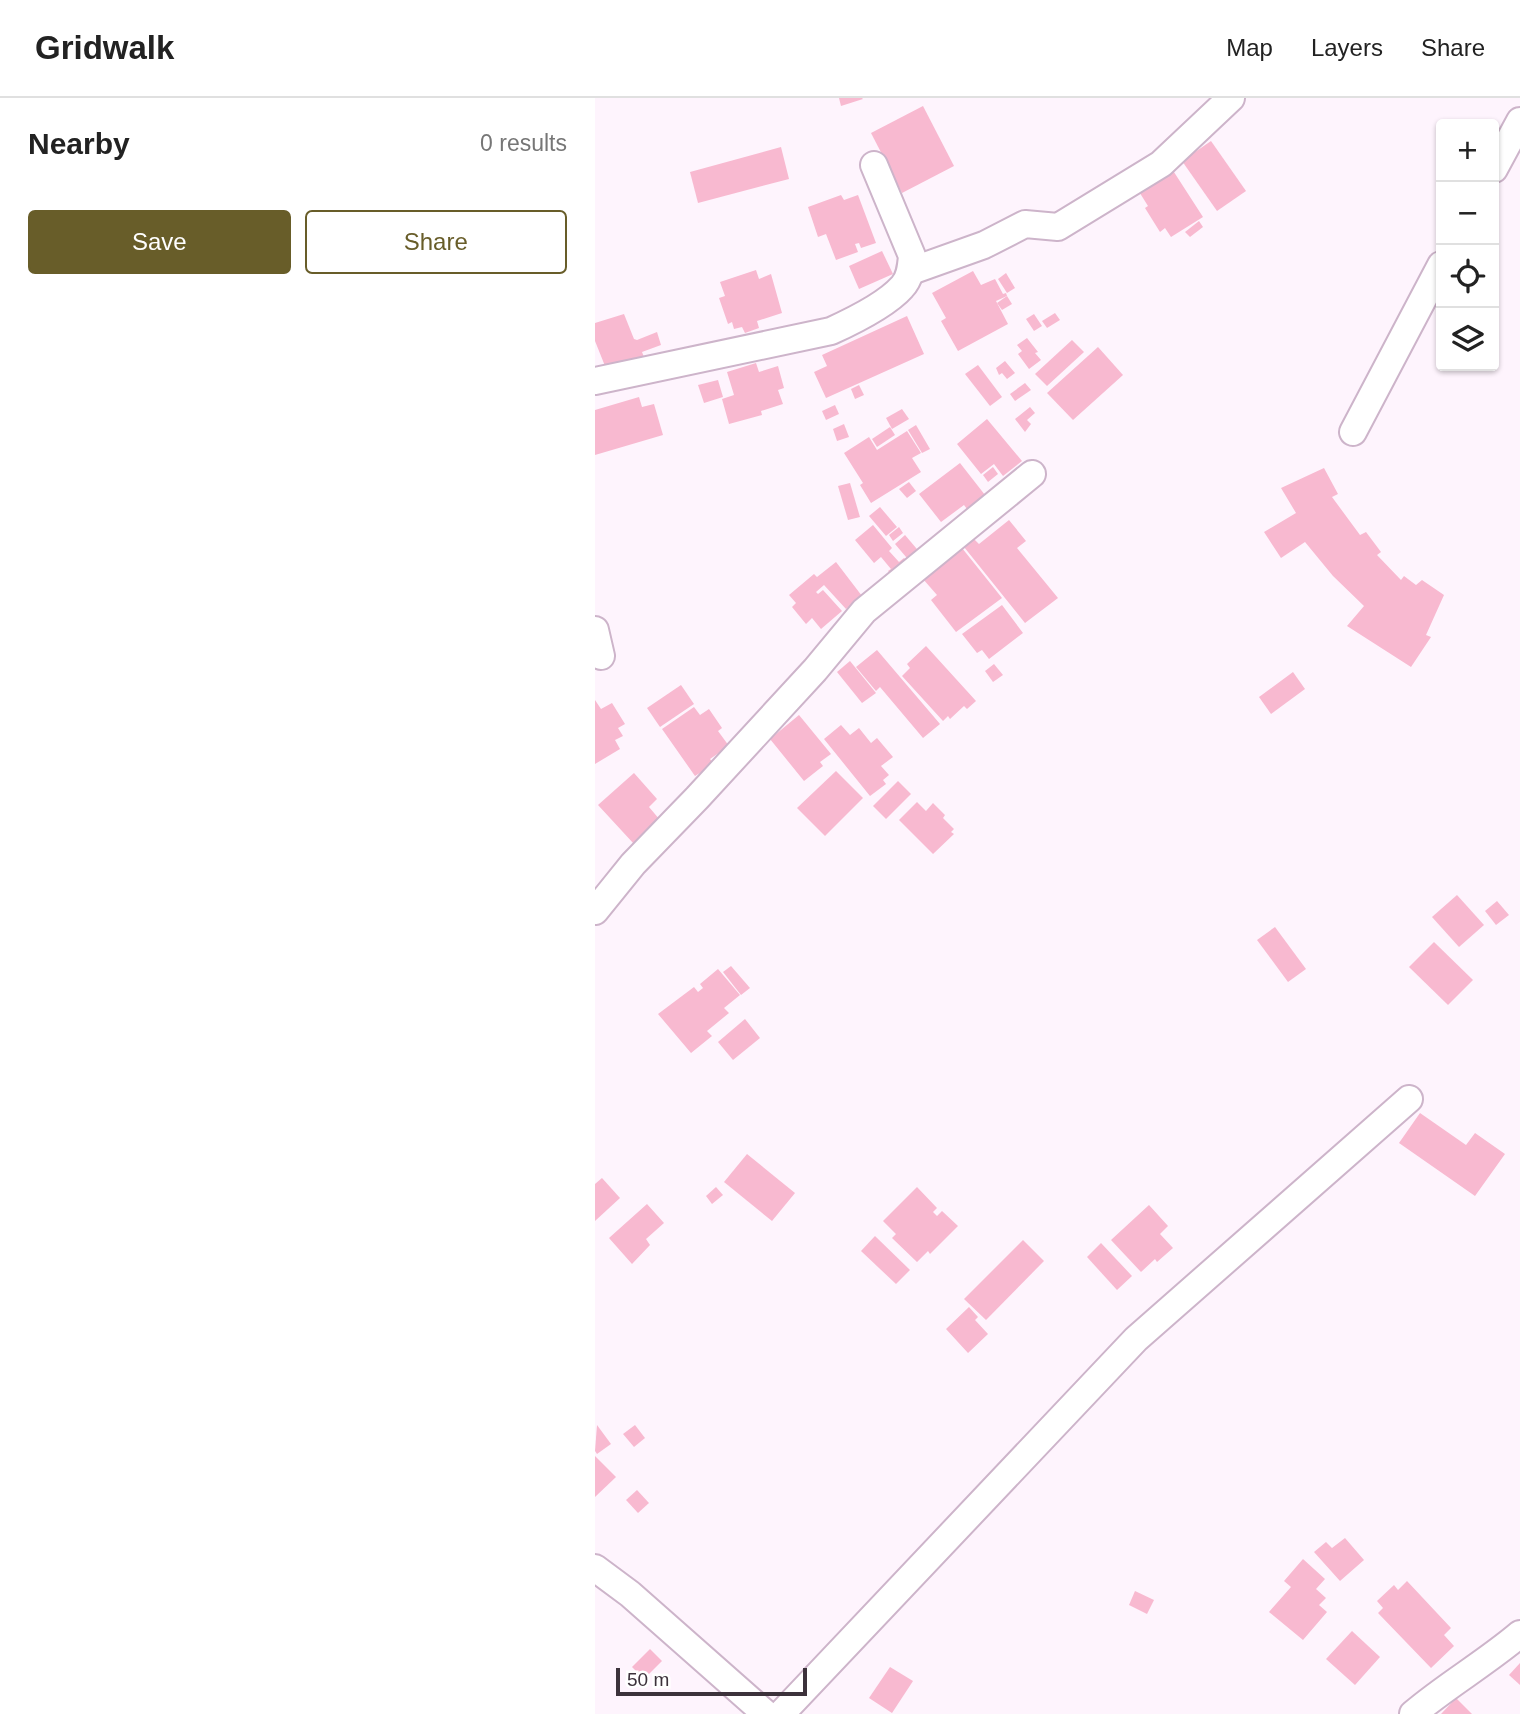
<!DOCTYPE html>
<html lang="en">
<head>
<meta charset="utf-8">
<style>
	:root { --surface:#fff; --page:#f2f2f2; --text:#222; --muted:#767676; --line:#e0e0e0; --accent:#685d29 }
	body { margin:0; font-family:Arial,sans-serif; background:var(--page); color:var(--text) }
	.controls { position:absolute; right:21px; top:21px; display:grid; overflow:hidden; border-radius:7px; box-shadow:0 2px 5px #0004 }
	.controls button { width:63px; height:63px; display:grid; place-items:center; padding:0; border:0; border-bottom:2px solid var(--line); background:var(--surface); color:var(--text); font:35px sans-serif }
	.scale { position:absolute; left:21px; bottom:18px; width:191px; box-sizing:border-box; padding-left:7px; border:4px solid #3c323b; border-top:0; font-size:19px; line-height:24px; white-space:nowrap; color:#3c323b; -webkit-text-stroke:5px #fff; paint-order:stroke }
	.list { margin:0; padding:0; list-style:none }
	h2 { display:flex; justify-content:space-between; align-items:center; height:91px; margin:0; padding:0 28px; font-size:30px }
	h2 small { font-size:23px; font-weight:400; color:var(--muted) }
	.actions { display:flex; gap:14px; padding:21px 28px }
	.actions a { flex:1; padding:16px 0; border:2px solid var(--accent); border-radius:7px; text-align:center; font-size:24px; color:var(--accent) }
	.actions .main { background:var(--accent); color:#fff }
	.icon { flex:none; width:38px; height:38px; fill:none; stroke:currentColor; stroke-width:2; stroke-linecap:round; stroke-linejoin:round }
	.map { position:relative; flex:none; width:925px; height:1616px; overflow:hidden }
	header { display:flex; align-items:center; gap:42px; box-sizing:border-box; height:98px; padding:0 35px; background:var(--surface); border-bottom:2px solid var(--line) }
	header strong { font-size:33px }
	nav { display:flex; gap:38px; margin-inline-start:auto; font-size:24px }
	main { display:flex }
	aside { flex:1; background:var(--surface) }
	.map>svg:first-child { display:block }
	.building { fill:#f8b9d0 }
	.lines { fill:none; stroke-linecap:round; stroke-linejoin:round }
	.minor-casing { stroke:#cdb4ca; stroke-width:30 }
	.minor { stroke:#fff; stroke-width:26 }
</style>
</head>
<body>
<header>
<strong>Gridwalk</strong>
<nav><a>Map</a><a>Layers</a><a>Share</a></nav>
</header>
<main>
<aside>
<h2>Nearby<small>0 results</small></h2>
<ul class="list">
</ul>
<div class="actions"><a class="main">Save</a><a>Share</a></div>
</aside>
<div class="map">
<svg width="925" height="1616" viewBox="0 0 925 1616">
	<rect width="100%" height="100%" fill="#fef4fd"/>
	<g class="building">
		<path d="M244 0H267L268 1 246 8Z"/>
		<path d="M328 8 359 68 307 95 276 35Z"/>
		<path d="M616 43 651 93 622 113 587 63Z"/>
		<path d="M186 49 194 81 103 105 95 74Z"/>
		<path d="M577 71 608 119 576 139 570 130 565 134 550 110 553 108 543 92Z"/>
		<path d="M246 97 249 102 263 97 281 145 266 150 264 145 260 146 263 154 241 162 231 136 223 139 213 109Z"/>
		<path d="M604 123 608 129 595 139 590 134Z"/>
		<path d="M287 153 298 176 264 191 254 168Z"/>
		<path d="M161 172 164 181 176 176 187 215 162 223 164 230 150 235 147 229 139 231 137 224 133 226 124 200 130 198 125 184Z"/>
		<path d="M378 173 386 187 400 181 408 196 411 195 412 198 401 203 413 226 363 253 346 223 351 220 337 195Z"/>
		<path d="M411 175 420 190 412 195 403 181Z"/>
		<path d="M412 198 417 206 407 212 402 205Z"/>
		<path d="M460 215 465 222 452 230 447 223Z"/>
		<path d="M29 216 39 241 42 242 62 234 66 247 47 254 49 259 12 273 0 243V225Z"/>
		<path d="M439 216 447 228 439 233 431 221Z"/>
		<path d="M312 218 329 256 231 300 219 274 232 268 227 257Z"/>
		<path d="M432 240 443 254 440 255 446 262 434 271 423 256 427 253 422 247Z"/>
		<path d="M477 242 489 254 452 288 440 276Z"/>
		<path d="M503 249 528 277 478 322 452 295Z"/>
		<path d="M410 263 420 275 412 281 407 275 404 277 401 270Z"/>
		<path d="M161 265 164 274 183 268 189 290 183 292 188 306 166 313 167 317 134 326 127 301 139 297 132 274Z"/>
		<path d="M383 267 407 299 395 308 370 276Z"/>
		<path d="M123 282 128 299 109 305 103 287Z"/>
		<path d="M430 285 436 292 420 303 415 296Z"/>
		<path d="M264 287 269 297 260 301 256 291Z"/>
		<path d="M44 299 47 309 59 306 68 337 0 357V312Z"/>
		<path d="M240 307 244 316 231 322 227 313Z"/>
		<path d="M435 309 440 315 432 322 436 326 430 334 420 321Z"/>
		<path d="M307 311 314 321 297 331 291 320Z"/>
		<path d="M392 321 427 363 408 378 399 366 386 376 362 346Z"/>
		<path d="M249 326 254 339 242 343 238 331Z"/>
		<path d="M321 327 335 351 327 355 313 332Z"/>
		<path d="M295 329 300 337 282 349 277 341Z"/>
		<path d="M312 333 326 355 317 360 326 374 276 405 265 387 268 385 249 355 274 339 282 352Z"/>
		<path d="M365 365 390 397 372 411 369 407 346 424 324 396Z"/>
		<path d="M398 369 403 376 393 384 388 377Z"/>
		<path d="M729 370 743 396 737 399 765 437 771 434 786 454 782 457 806 482 809 478 821 487 827 482 849 497 831 537 836 539 816 569 752 528 769 508 738 478 710 444 686 460 669 434 701 415 686 390Z"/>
		<path d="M314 384 321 393 312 400 304 391Z"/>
		<path d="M255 385 265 419 253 422 243 388Z"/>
		<path d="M285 409 302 429 291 438 274 418Z"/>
		<path d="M414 422 431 443 422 450 463 500 430 525 369 449 379 441 384 446Z"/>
		<path d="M278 427 297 450 294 453 304 464 309 460 314 465 298 479 293 473 296 471 286 459 279 465 260 442Z"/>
		<path d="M304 429 308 435 298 443 294 437Z"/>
		<path d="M310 437 327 457 317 466 300 446Z"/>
		<path d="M367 450 407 500 361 534 336 502 342 497 328 481Z"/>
		<path d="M241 464 267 498 251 511 229 487 221 494 223 496 228 492 247 513 226 531 217 520 211 526 197 509 201 505 194 497 219 476 222 479Z"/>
		<path d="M407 507 428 535 394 561 387 552 382 555 367 536Z"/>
		<path d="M331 548 381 603 372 611 369 608 355 621 353 618 348 623 307 578 315 570 312 566Z"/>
		<path d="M282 552 345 626 328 640 285 589 281 593 261 569Z"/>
		<path d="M255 563 281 595 267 605 242 574Z"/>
		<path d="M399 566 408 577 398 584 390 573Z"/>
		<path d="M698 574 710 591 676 616 664 599Z"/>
		<path d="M86 587 99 606 65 629 52 610Z"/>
		<path d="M0 602 6 611 17 605 30 626 23 630 28 638 20 642 25 651 0 666Z"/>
		<path d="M99 609 105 617 114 611 127 630 123 633 134 648 115 661 119 666 100 678 67 631Z"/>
		<path d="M204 617 236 656 225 664 228 668 209 683 175 641Z"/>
		<path d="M246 627 255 637 264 630 276 645 282 640 298 659 286 668 294 677 288 682 291 686 275 698 229 641Z"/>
		<path d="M241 673 268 700 230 738 202 710Z"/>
		<path d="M39 675 62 701 54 709 65 722 39 746 3 707Z"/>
		<path d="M303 683 316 696 291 721 278 708Z"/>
		<path d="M322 704 331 713 338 705 350 717 348 720 359 731 356 734 359 736 338 756 304 722Z"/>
		<path d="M862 797 889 827 864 849 837 819Z"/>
		<path d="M902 803 914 817 901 827 890 813Z"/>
		<path d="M680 829 711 871 693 884 662 842Z"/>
		<path d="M839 844 878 882 853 907 814 869Z"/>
		<path d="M136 868 155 890 146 897 128 874Z"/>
		<path d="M123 871 145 897 129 910 134 915 112 933 117 938 96 955 63 916 99 889 103 894 108 890 105 886Z"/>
		<path d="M150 921 165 940 138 962 123 944Z"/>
		<path d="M825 1015 871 1047 880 1035 910 1056 880 1098 804 1045Z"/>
		<path d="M152 1056 200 1095 177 1123 129 1084Z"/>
		<path d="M7 1080 25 1100 0 1123V1086Z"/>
		<path d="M121 1089 128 1097 117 1106 111 1098Z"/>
		<path d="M322 1089 342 1110 338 1114 342 1118 347 1113 363 1128 335 1156 333 1153 322 1164 297 1140 301 1136 288 1123Z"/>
		<path d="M52 1106 69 1125 51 1141 55 1147 37 1166 14 1140Z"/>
		<path d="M554 1107 573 1128 565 1136 578 1150 562 1164 560 1161 546 1174 516 1142Z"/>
		<path d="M280 1138 315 1172 301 1186 266 1153Z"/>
		<path d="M428 1142 449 1163 391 1222 369 1201Z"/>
		<path d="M506 1145 537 1178 522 1192 492 1159Z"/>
		<path d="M374 1209 383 1219 380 1222 393 1236 373 1255 351 1231Z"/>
		<path d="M2 1327 16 1346 2 1356 0 1353Z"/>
		<path d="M40 1327 50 1340 39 1349 28 1336Z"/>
		<path d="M0 1358 21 1379 0 1399Z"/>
		<path d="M42 1392 54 1405 43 1415 31 1402Z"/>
		<path d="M750 1440 769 1462 745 1483 719 1454 731 1444 737 1450Z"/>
		<path d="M708 1461 730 1481 721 1491 731 1500 724 1507 732 1514 708 1542 674 1514 696 1489 689 1483Z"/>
		<path d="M812 1483 856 1530 849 1537 859 1548 836 1570 783 1515 788 1510 782 1503 799 1487 803 1492Z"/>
		<path d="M540 1493 559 1502 552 1516 534 1507Z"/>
		<path d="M757 1533 785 1559 760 1587 731 1561Z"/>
		<path d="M55 1551 67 1563 49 1581 37 1569Z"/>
		<path d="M925 1565V1587L914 1577Z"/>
		<path d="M295 1569 318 1583 297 1615 274 1600Z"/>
		<path d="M861 1600 877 1616H846Z"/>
	</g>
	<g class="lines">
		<defs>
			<g id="minor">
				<path d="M899 71 925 23"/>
				<path d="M316 173 389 147 430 126 463 129 566 66 636 0"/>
				<path d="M0 283 236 233C258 223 291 207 307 189 315 181 316 169 317 158L279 67"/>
				<path d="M758 334 846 167"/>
				<path d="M0 532 6 558"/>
				<path d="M0 813 38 766 102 700 220 572 269 513 437 376"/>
				<path d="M0 1470 35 1496 171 1616"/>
				<path d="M186 1616 541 1241 814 1001"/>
				<path d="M818 1616C852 1587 891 1565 925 1536"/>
			</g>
		</defs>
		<use href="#minor" class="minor-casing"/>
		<use href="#minor" class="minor"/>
	</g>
</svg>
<div class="controls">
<button>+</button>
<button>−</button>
<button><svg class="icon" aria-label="locate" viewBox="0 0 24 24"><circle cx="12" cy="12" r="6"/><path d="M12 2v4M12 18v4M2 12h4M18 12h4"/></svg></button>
<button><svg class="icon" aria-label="layers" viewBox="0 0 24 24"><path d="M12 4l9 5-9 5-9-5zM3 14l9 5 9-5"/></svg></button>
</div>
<div class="scale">50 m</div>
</div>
</main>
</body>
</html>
